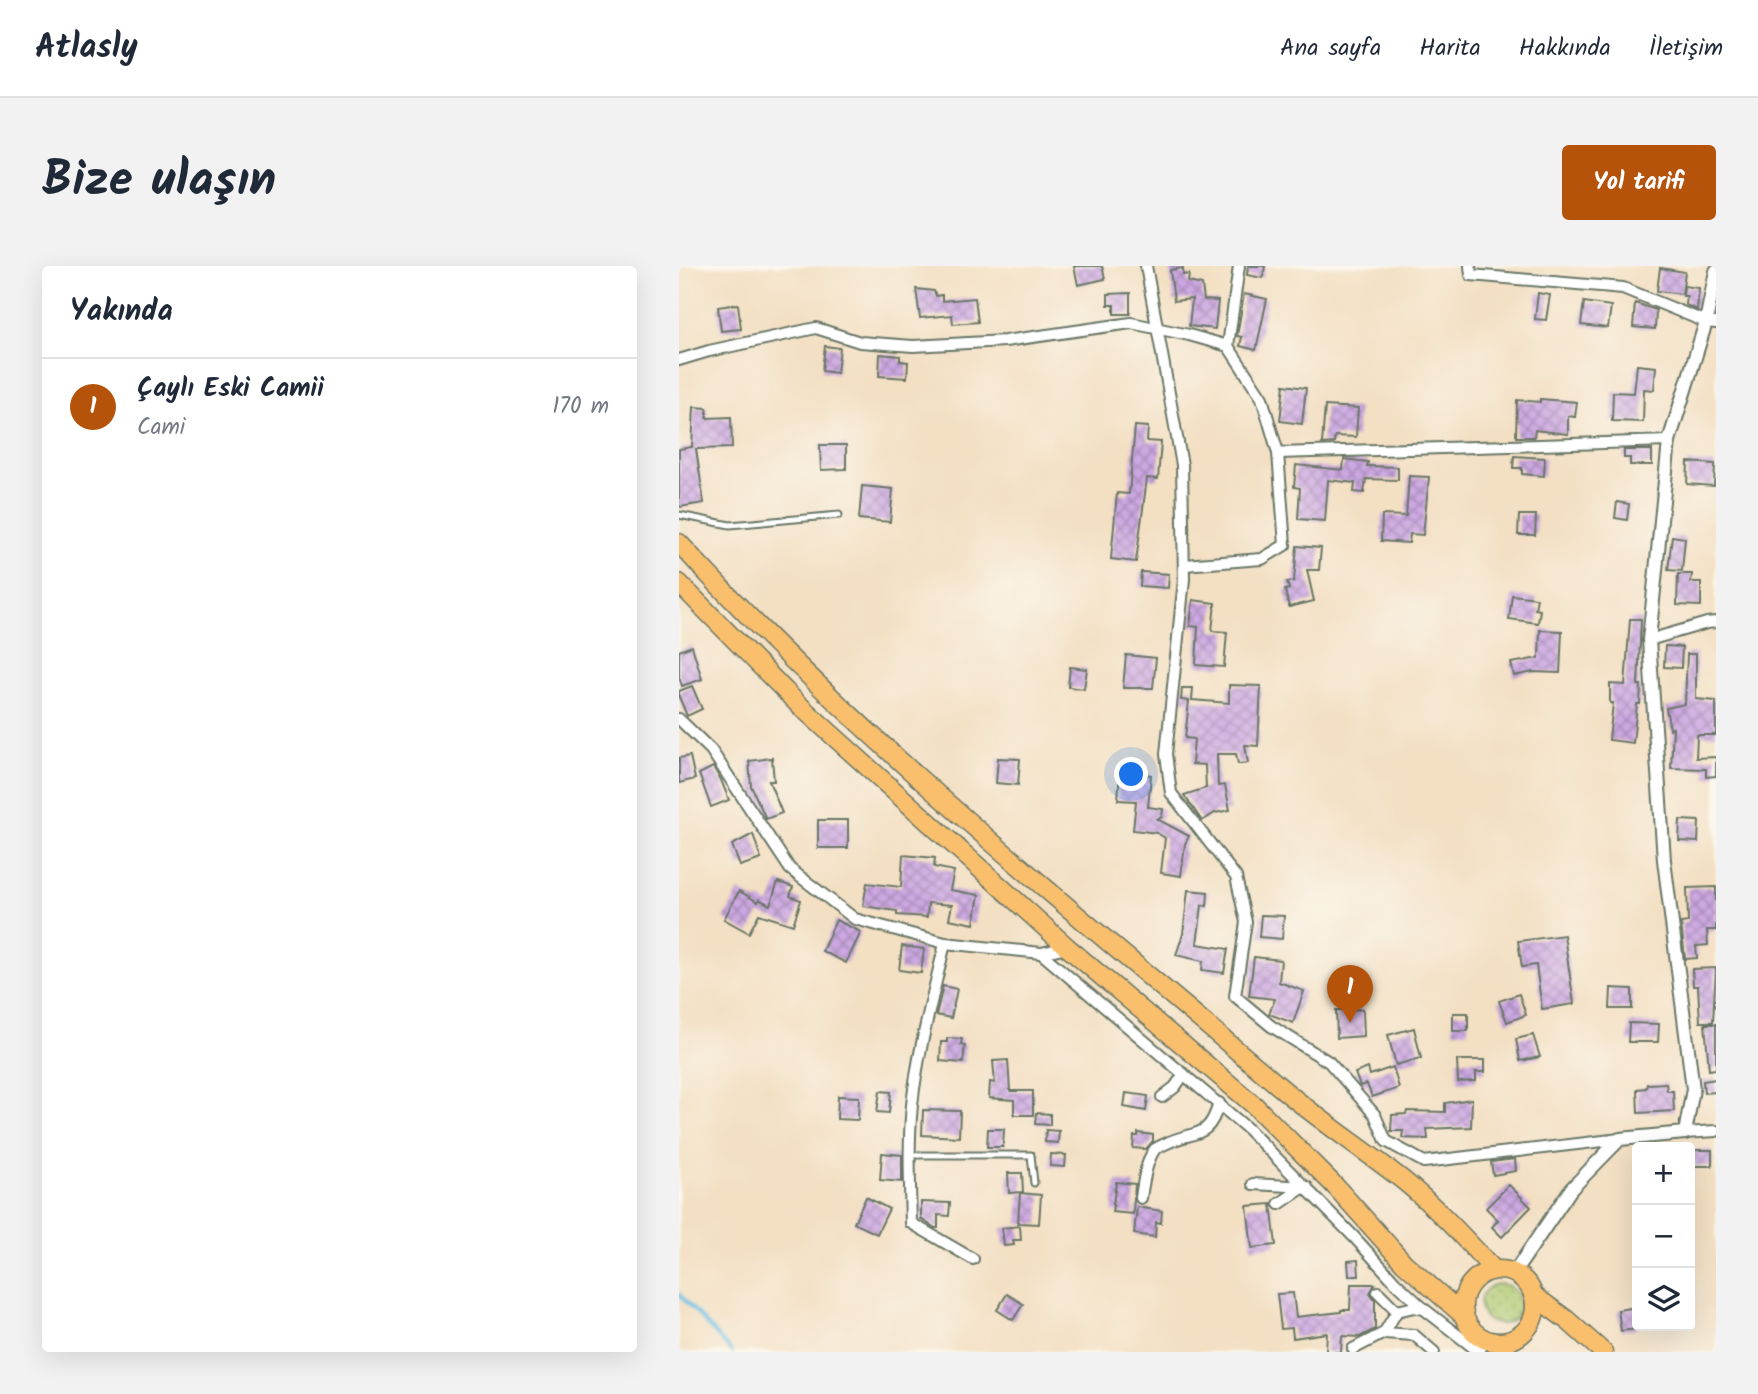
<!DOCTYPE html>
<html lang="tr">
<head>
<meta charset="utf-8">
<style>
	:root { --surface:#fff; --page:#f2f2f3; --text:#1f2937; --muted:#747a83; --line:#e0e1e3; --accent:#b45309 }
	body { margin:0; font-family:Kalam,sans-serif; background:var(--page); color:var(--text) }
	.controls { position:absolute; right:21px; bottom:21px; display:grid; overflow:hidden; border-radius:7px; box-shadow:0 7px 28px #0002 }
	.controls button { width:63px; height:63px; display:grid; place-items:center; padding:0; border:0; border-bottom:2px solid var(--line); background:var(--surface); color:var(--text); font:35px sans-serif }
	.you { position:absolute; left:453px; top:509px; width:24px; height:24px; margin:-18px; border:5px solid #fff; border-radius:50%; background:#1a73e8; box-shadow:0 0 0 10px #1a73e833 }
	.badge { display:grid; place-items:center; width:46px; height:46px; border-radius:50%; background:var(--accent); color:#fff; font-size:23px; font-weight:700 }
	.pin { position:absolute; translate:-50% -58px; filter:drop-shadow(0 2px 4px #0008) }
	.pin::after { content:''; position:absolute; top:37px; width:24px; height:21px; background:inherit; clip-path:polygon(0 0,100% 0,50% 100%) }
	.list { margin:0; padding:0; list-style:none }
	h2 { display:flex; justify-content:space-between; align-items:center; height:91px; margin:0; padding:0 28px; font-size:30px }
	h2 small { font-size:23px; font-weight:400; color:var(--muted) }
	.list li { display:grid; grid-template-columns:46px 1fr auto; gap:21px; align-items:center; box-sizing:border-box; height:98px; padding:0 28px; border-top:2px solid var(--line) }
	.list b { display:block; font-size:26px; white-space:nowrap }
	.list p { margin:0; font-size:23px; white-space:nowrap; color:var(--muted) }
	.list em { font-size:23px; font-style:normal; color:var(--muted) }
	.icon { flex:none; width:38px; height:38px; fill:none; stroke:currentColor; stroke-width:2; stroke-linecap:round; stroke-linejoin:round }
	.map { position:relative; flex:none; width:1037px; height:1086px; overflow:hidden; border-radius:7px }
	header { display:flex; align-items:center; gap:42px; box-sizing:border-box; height:98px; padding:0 35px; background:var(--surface); border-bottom:2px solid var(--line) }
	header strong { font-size:33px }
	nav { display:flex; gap:38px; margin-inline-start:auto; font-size:24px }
	.intro { display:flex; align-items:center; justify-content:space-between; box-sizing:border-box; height:168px; padding:0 42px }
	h1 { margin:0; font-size:49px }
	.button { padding:18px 32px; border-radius:7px; background:var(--accent); color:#fff; font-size:24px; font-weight:700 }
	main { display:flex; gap:42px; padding:0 42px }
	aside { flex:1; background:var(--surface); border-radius:7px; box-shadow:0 7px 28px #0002 }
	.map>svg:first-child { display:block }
	.grass { fill:url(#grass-dots); stroke:#668251; stroke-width:2 }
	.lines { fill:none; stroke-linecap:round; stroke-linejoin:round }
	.stream { stroke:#67bfe4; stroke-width:3.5 }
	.building { fill:url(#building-cross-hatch) }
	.service-casing { stroke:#697666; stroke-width:9 }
	.minor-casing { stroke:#697666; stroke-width:14 }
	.tertiary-casing { stroke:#697666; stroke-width:16 }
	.trunk-casing { stroke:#697666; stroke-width:21 }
	.service { stroke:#fff; stroke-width:5 }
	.minor { stroke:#fff; stroke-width:10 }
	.tertiary { stroke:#fff; stroke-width:12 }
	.trunk { stroke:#f9bf6d; stroke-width:18 }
</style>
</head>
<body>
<header>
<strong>Atlasly</strong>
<nav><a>Ana sayfa</a><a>Harita</a><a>Hakkında</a><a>İletişim</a></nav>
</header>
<div class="intro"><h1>Bize ulaşın</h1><a class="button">Yol tarifi</a></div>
<main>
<aside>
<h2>Yakında<small></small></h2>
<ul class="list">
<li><span class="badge">1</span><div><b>Çaylı Eski Camii</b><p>Cami</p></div><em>170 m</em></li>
</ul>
</aside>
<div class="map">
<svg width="1037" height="1086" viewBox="0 0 1037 1086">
	<defs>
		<pattern id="grass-dots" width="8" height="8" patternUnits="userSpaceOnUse" patternTransform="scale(1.75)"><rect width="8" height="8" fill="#adc86e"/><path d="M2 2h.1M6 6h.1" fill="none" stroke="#8ca45b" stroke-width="1.8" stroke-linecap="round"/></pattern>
		<pattern id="building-cross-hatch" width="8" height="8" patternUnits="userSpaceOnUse" patternTransform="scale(1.75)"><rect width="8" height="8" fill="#cda8e2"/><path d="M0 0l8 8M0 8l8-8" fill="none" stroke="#a68ab8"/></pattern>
	</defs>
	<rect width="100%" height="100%" fill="#fbf7ec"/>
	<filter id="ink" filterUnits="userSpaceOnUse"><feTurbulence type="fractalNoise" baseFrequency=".0143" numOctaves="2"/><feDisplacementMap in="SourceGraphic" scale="14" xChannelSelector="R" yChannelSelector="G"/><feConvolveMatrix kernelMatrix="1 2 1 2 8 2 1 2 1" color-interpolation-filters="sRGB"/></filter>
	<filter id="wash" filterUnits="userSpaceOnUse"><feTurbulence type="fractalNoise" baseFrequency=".00686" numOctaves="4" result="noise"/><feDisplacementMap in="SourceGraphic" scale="28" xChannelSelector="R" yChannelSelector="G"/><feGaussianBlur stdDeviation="1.57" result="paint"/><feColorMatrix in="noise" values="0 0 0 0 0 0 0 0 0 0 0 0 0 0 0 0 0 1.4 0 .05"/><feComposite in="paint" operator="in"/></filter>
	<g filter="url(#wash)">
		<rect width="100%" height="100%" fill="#f3dfc2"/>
		<circle class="grass" cx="821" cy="1038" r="20"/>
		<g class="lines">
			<path class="stream" d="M0 1028 53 1086"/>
		</g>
		<g id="blocks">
			<g class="building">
				<path d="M395 0H423L426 13 399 19Z"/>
				<path d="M569 0H586L584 12 568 9Z"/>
				<path d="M504 2V9L510 8 509 16 523 19 525 34 539 35 536 63 510 60 513 33 495 35 491 4Z"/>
				<path d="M981 2 1006 6 1003 28 978 25Z"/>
				<path d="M1005 20 1020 22 1018 44 1007 39 1008 30H1004Z"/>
				<path d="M237 23 255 25 257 30 263 29V35L296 32 299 56 274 58 273 49 241 52Z"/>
				<path d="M451 27V48H435V39H429V28Z"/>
				<path d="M859 27 871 29 867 54 856 53Z"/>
				<path d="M565 28 588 33 577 84 561 80 563 71 558 70Z"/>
				<path d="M905 36 932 40 929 62 902 59Z"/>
				<path d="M956 37 977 44 976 63 954 61Z"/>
				<path d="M59 38 62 63 42 65 39 41Z"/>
				<path d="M146 80 161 82 158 107 143 105Z"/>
				<path d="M201 88 221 90V95L229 96 228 112 200 110Z"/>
				<path d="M958 99 977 101 975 124 965 123 964 156 933 155 934 126 955 127Z"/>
				<path d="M605 119 627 122 623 158 601 155Z"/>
				<path d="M861 133 898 136 896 151 889 150V168L856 164 855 171H837L838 134 861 136Z"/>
				<path d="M646 140 679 142 677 171 656 170 655 177 643 178Z"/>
				<path d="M15 141 28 142V152L52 151 53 182 17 183 25 237 0 241V183L13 181Z"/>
				<path d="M456 160 469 161 468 175 482 176 479 213 468 212 457 296 432 293 438 227 450 228Z"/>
				<path d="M141 179H167V203L142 204Z"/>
				<path d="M945 184H973V199H951V192H945Z"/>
				<path d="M835 190 866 192 865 210 843 208V202H834Z"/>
				<path d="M665 193 689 196 688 200 719 201V214L687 213 685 227 675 226 676 217 649 214 646 255 619 253 621 222 615 221 617 199 664 204Z"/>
				<path d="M1009 196 1036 198 1035 220 1008 218Z"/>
				<path d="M730 210 750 211 744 269 731 268 730 277 702 275 703 249 727 250Z"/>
				<path d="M183 220 214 223 211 256 180 253Z"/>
				<path d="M938 236 950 238 948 254 936 252Z"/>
				<path d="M840 249H857L856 269H839Z"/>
				<path d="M993 270 1006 272 1003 305 989 304Z"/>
				<path d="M618 280 642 282 640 304H628L635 335 610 341 606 324 610 323 608 316 615 315Z"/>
				<path d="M462 306 490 308 489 322 461 320Z"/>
				<path d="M999 308H1013L1012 316H1022V340L998 339Z"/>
				<path d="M833 329 858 332 856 343 861 344 859 357 830 353Z"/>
				<path d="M514 334 536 337 533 365 548 366 545 401 517 399 519 361 511 360Z"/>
				<path d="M951 353H962L959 419H962L961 438H958L954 477 930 474 934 437H931V418L946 419Z"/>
				<path d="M861 364 883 365 881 407 854 406 835 410 832 397 860 392Z"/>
				<path d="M13 380 23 413 3 420 0 411V385Z"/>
				<path d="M986 380 1003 381 1002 402 985 401Z"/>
				<path d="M1008 388H1017V433L1037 435V469H1018L1017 492 1037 491V510L1027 511V503L992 502 994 462 991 463 987 442 1006 438Z"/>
				<path d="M447 389 477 392 474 422H444Z"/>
				<path d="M391 401 408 403 405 423 389 421Z"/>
				<path d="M550 419 582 420 579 480 566 479 569 497 559 498 557 488H538L539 520 546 519 551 544 536 547 523 555 505 529 527 522 526 499 513 498 515 473 506 472 510 435 502 434 503 422H514L513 434 550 437Z"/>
				<path d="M13 420 23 443 8 450 0 431V425Z"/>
				<path d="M11 490 16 513 0 517V492Z"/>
				<path d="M93 492 95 515H90L103 547 87 553 72 520 70 495Z"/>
				<path d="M319 492 341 493 339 519 317 517Z"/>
				<path d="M34 501 42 514 50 534 32 541 20 508Z"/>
				<path d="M441 506 472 509 469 541 484 543 483 551 478 553 510 570 506 578 502 610 482 607 486 572 478 567 454 564 457 535 439 534Z"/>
				<rect x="139" y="554" width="30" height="28"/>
				<path d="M1001 554 1020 555 1019 576 1000 575Z"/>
				<path d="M74 568 82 593 61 600 53 579Z"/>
				<path d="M224 589 256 592 255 601 275 605 271 624 300 629 295 658 270 653 273 639 249 637 248 651 218 649V645L184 640 188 617 222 621Z"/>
				<path d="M99 616 114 621 111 630 122 634 114 659 80 648 70 667 45 653 60 625 79 636 80 633 91 639Z"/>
				<path d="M1037 621V664H1028L1029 679 1017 680 1018 692 1006 693 1002 657 1009 656 1008 622Z"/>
				<path d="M509 624 529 626 528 640 523 639 518 678 549 683 545 707 523 704 524 695 497 689 504 668Z"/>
				<path d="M582 649 605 650 603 673 580 671Z"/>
				<path d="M157 654 182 666 167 697 143 685Z"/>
				<path d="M885 669 895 738 863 743 857 699 843 701 839 675Z"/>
				<path d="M223 680 245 683 242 707 220 704Z"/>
				<path d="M575 691 602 694 600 716 625 725 614 757 590 748 596 733 570 730Z"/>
				<path d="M1037 702 1034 756H1021L1019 720H1014L1013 703Z"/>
				<path d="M264 720 278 723 272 752 257 749Z"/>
				<path d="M932 722 953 723V743H931Z"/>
				<path d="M840 728 847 749 828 756 820 735Z"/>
				<path d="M684 743 685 770 658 772 657 744Z"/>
				<rect x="774" y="747" width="15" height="18"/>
				<path d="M950 757 980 758 979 776H949Z"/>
				<path d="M1026 758H1037V803L1030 804Z"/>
				<path d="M735 762 742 792 717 799 709 769Z"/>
				<path d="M854 769 861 791 841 795 837 773Z"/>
				<path d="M268 772 283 773 282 778 286 779 284 797 261 795 262 776H268Z"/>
				<path d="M329 794 331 825H354V849H335V834L310 832 311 816 316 817 314 795Z"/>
				<path d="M778 794H806V806H797V815L779 816Z"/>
				<path d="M714 801 720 822 693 831 688 818 681 820 676 807 689 802 691 809Z"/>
				<path d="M1037 813V826L1025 827 1024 815Z"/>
				<path d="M987 817 988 825H994L995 845 959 847 958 823 967 822 968 818Z"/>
				<path d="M201 825 212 826 210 847 198 846Z"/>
				<path d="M447 827 469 830 467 845 445 841Z"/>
				<path d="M159 830 180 831 179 854 158 853Z"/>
				<path d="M793 833 792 861 748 863 749 873 723 872 724 865H712L713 849 727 848 728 845 766 846V837Z"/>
				<path d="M244 844 281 845 280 871 243 869Z"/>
				<path d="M357 847 371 848V859L356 858Z"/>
				<path d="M309 863H325L324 881H308Z"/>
				<path d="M367 864 380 865 379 877 366 876Z"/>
				<path d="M459 867 474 869V875L467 883 454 882 455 870H459Z"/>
				<rect x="1011" y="884" width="22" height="16"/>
				<path d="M203 887 223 889V916L201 914Z"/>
				<path d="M372 888 387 889 386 901 371 900Z"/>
				<path d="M836 893 837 905 814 909 812 896Z"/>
				<path d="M329 907H343L344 926 330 927Z"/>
				<path d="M437 916 456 918 454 948 433 946Z"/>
				<path d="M830 919 852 941 823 971 813 961 819 954 807 942Z"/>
				<path d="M341 927 362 929 360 958 339 957Z"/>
				<path d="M187 931 210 943 198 968 175 957Z"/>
				<path d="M242 936 271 937 270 950 259 949V962H256L242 953Z"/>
				<path d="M592 938 597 979 573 982 568 940Z"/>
				<path d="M458 941 483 945 482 957 477 956 476 971 455 968Z"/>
				<path d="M341 960 342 974H334L335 979 325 980 323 962Z"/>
				<path d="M679 994 680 1010H670L669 995Z"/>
				<path d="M672 1018H696L691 1027 696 1034V1063L681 1071 663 1070 662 1086H647L648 1067 614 1072 613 1062 602 1063 598 1028 614 1027 617 1051 662 1046V1044H671Z"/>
				<path d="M328 1028 344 1038 334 1054 318 1044Z"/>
				<path d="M958 1041V1063L942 1065 939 1044Z"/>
			</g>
		</g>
	</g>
	<g filter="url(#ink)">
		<use href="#blocks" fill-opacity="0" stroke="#697666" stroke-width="2"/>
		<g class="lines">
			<defs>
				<g id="service">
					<path d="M0 249 51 259 160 249"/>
					<path d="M231 889H352L355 917"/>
				</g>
				<g id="minor">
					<path d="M467 0 503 199 505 313 487 488 492 527 557 611 567 656 556 730 592 760 650 796 696 849 707 875 745 896 941 873"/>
					<path d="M791 0 792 9 944 22 1027 56 1037 57"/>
					<path d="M549 80 560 0"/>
					<path d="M0 94 30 85 137 62 181 76 234 80 326 75 452 57 510 69 549 80 583 132 599 187 990 175"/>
					<path d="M505 299 583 293 606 279 599 187"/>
					<path d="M970 374 1028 357 1037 356"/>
					<path d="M0 453 32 484 111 603 176 653 266 677 362 687 388 681"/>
					<path d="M266 677C254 730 239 784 233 839 229 879 231 918 232 957L294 993"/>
					<path d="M362 687 570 864 676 972 716 1016 745 1043"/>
					<path d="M483 831 496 821 505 808"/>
					<path d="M1006 867 1037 865"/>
					<path d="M574 918 628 921"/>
					<path d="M462 932C464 918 467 894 476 883 477 882 484 879 486 878 515 863 529 876 540 837"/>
					<path d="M600 938 622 923"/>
					<path d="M699 1026 718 1045 705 1067"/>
					<path d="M718 1045 735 1041 745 1043 799 1085"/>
					<path d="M674 1083 705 1067 735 1069 755 1086"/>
				</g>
				<g id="tertiary">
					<path d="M835 1007 892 923 941 873 1006 867 1014 823 985 594 970 374 990 175 1027 56 1037 5"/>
					<path d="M799 1086 805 1073"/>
				</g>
				<g id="trunk">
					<path d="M0 277C180 474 391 642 594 815 635 851 682 881 725 915 758 942 786 973 815 1004"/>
					<path d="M0 317 119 438 388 681 575 839 656 920 725 997 785 1050"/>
					<circle cx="820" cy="1040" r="36"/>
					<path d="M854 1029 888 1054 924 1086"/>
				</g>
			</defs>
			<use href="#service" class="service-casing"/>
			<use href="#minor" class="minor-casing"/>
			<use href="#tertiary" class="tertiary-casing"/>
			<use href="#trunk" class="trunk-casing"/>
			<use href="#service" class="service"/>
			<use href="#minor" class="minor"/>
			<use href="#tertiary" class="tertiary"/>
			<use href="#trunk" class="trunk"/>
		</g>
	</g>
</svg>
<div class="controls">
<button>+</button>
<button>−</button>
<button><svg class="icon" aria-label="layers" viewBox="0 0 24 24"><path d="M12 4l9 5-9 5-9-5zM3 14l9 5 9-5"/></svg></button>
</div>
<div class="you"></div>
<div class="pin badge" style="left:671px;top:757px">1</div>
</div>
</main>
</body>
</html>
